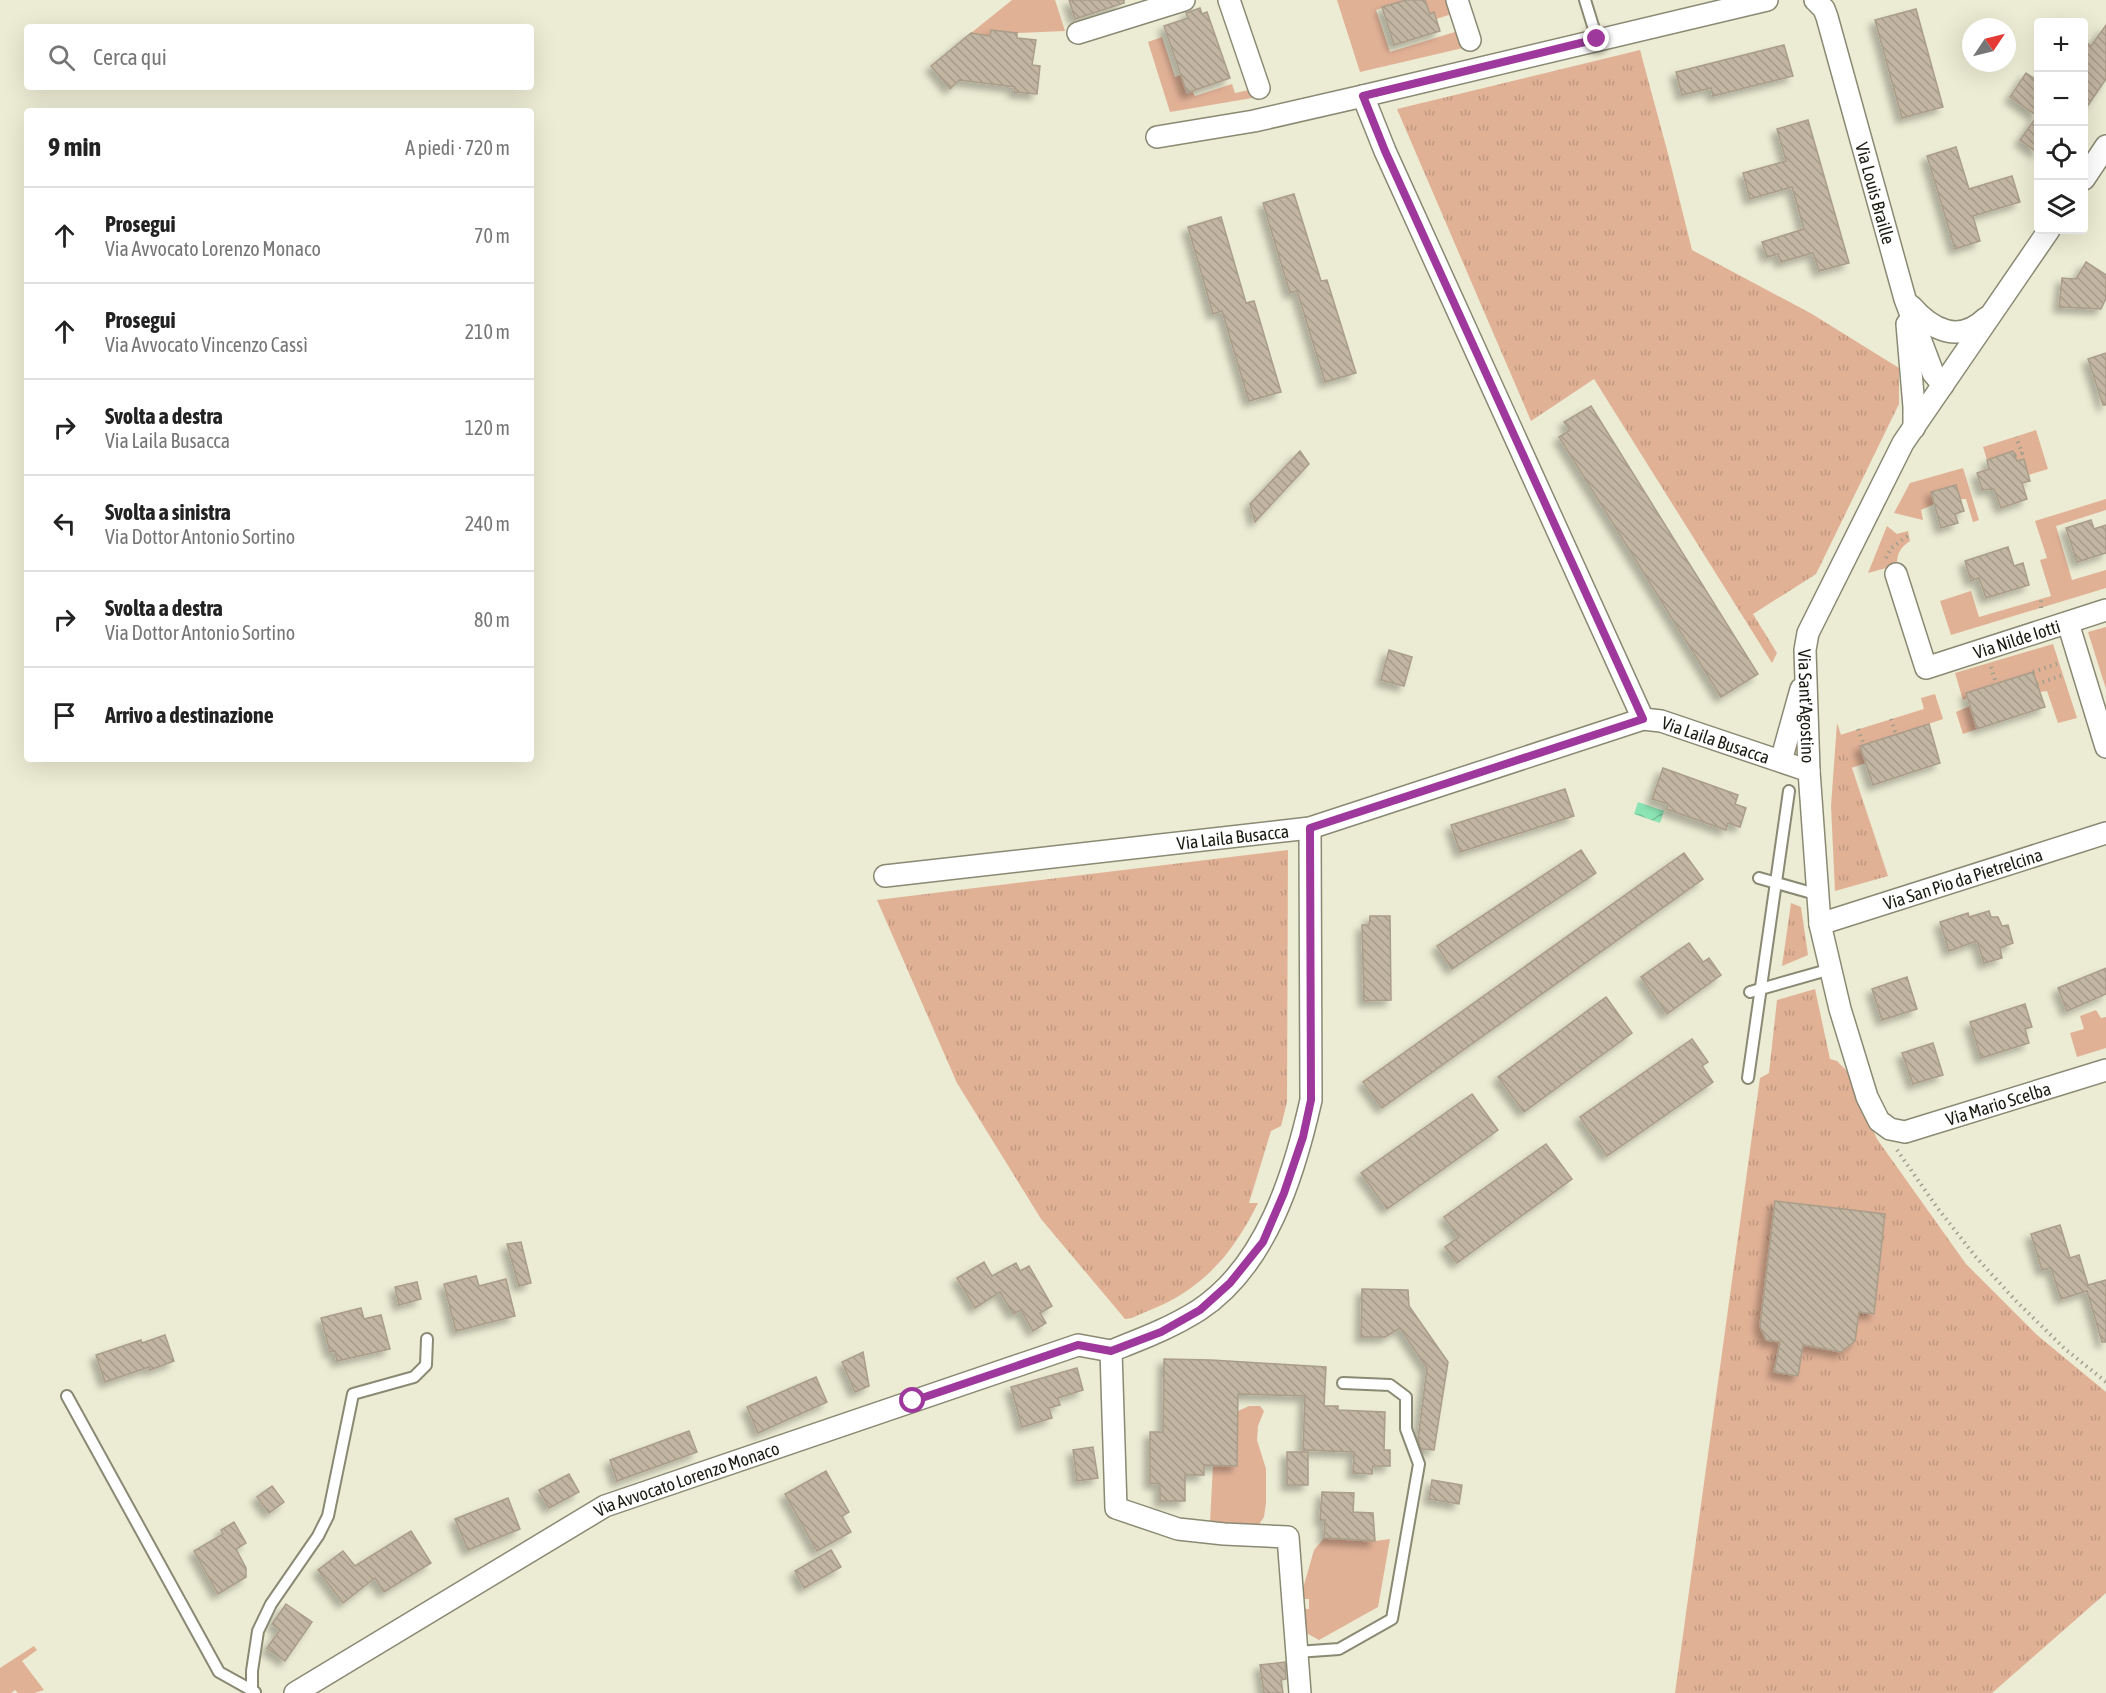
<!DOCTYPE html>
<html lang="it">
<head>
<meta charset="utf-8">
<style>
	:root { --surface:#fff; --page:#f2f2f2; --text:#222; --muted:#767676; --line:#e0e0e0 }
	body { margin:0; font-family:"Asap Condensed",sans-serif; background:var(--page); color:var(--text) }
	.controls { position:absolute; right:18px; top:18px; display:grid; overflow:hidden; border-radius:6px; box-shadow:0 6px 24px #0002 }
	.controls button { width:54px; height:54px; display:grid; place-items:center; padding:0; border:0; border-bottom:2px solid var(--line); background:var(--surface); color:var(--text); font:30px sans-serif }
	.compass { position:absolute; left:1962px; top:18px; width:54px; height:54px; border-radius:50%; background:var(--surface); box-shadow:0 6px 24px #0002; rotate:55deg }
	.stop { position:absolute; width:18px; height:18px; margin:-14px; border:4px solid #9f389c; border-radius:50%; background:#fff }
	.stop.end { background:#9f389c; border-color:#fff; box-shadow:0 2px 6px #0008 }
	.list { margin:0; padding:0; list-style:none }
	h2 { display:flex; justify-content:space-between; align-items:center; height:78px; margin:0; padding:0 24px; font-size:26px }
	h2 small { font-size:20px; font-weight:400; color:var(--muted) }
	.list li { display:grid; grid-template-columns:39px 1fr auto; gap:18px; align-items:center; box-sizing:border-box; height:96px; padding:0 24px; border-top:2px solid var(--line) }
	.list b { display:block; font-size:22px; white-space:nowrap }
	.list p { margin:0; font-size:20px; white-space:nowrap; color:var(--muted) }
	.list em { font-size:20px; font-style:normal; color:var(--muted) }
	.icon { flex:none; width:33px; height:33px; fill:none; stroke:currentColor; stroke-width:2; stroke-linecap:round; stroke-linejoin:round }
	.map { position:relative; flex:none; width:2106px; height:1693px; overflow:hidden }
	.search { position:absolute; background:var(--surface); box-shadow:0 6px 24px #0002; left:24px; top:24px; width:510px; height:66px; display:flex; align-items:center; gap:15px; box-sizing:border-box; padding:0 21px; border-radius:6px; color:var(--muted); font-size:22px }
	.panel { position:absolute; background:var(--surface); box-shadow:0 6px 24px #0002; left:24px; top:108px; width:510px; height:654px; border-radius:6px }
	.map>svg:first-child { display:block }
	.grass { fill:url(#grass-tufts) }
	.garden { fill:#e1b196 }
	.water { fill:url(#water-waves) }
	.building { fill:url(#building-back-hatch); stroke:#aa9d8a; stroke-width:1.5; filter:url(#shadow) }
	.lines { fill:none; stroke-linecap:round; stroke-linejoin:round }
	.lane-casing { stroke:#8a8973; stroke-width:14 }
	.street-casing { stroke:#8a8973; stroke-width:24 }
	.path { stroke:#a09f8d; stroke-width:4; stroke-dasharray:1.5 4.5; stroke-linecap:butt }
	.lane { stroke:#fff; stroke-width:10 }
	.street { stroke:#fff; stroke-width:21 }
	.route { stroke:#9f389c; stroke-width:8 }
	.labels { text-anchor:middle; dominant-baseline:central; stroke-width:4.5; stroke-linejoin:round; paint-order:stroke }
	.street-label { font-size:18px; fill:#1c1b13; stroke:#fff }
</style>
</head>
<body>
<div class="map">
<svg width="2106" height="1693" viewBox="0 0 2106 1693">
	<defs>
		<pattern id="grass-tufts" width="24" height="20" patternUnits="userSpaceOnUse" patternTransform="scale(1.5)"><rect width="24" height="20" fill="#e1b196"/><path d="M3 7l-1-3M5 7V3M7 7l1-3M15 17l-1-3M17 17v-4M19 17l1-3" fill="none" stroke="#c09880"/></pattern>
		<pattern id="water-waves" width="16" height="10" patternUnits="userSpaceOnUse" patternTransform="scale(1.5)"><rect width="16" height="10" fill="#8ae4b4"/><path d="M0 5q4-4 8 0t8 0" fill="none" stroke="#76c39a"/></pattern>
		<pattern id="building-back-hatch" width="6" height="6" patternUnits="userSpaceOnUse" patternTransform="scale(1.5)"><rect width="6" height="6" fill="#c2b5a1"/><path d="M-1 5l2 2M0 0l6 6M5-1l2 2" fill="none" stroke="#a69b8a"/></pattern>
		<filter id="shadow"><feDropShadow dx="-5.5" dy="5.5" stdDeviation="3" flood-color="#0004"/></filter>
	</defs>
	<rect width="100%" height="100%" fill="#ecebd3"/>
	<g class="grass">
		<path d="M1640 50 1667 150 1692 250 1812 314 1899 368V404L1816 574 1753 614 1777 653 1772 663 1594 379 1531 421 1397 109Z"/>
		<path d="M1837 723 1888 876 1835 891 1831 806Z"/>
		<path d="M1288 850 1287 1102 1281 1126 1271 1131 1249 1203H1258C1239 1241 1218 1271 1182 1294 1167 1304 1149 1310 1132 1318L1125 1319 1041 1219 957 1083 877 900Z"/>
		<path d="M1791 903 1801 907 1808 955 1782 966Z"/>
		<path d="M1815 989 1830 1059 1837 1061 1846 1070 1877 1139 1966 1264 2037 1335 2106 1392V1593L1992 1693H1675L1760 1078 1769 1073 1777 1000Z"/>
	</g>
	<g class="garden">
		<path d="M1012 0H1055L1065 31 1018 33 991 30 990 36 971 33Z"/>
		<path d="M1337 0H1406L1376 10 1390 52 1458 31 1463 48 1360 72Z"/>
		<path d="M1425 0H1447L1452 14 1436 19 1434 12 1430 14Z"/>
		<path d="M1162 37 1175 77 1181 75 1187 93 1192 91 1195 96 1232 84 1235 93 1249 90 1252 98 1170 112 1148 42Z"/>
		<path d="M2036 430 2048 469 2028 475 2024 460 2016 461 2013 451 1987 460 1983 447Z"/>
		<path d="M1963 468 1979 520 1973 522 1966 499H1960L1956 485 1931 492 1934 504 1921 510 1923 520 1894 513 1910 483Z"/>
		<path d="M2106 499V510L2056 526 2072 580 2106 570V588L1951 635 1940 601 1971 591 1979 617 2051 596 2040 560 2047 558 2035 521Z"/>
		<path d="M1887 526 1897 534 1908 531 1910 541C1900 548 1897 553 1897 565L1868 573Z"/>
		<path d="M2106 627V689L2088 632Z"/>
		<path d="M2053 644 2077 718 2058 723 2047 691 2040 692 2033 672 1966 693 1967 698 1963 700 1955 673Z"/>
		<path d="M1935 694 1943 719 1861 747 1866 763 1851 768 1840 735 1924 709 1921 698Z"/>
		<path d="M1970 706 1977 729 1963 734 1956 712Z"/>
		<path d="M2096 1010 2101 1018 2106 1017V1048L2077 1057 2070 1033 2084 1029 2080 1016Z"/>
		<path d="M1249 1406H1260L1264 1411 1258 1426 1257 1440 1266 1469V1503L1264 1517 1257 1527 1210 1523 1213 1465 1237 1466 1238 1411Z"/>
		<path d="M1324 1538 1375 1541 1390 1539 1378 1607 1319 1640 1301 1630 1300 1609H1309V1599H1300L1314 1550Z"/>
		<path d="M34 1646 37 1650 22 1661 44 1690 34 1693H18L15 1690 11 1693H0V1668Z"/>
	</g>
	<path class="water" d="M1638 802 1664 811 1660 823 1634 814Z"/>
	<g class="building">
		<path d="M1069 0H1124V3L1075 19Z"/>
		<path d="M1406 0H1425L1430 14 1434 12 1440 31 1394 45 1382 7Z"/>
		<path d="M1200 8 1202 14 1207 12 1230 78 1187 93 1164 26 1188 18 1186 13Z"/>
		<path d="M1916 9 1943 107 1902 118 1875 20Z"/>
		<path d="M2106 25V79L2084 111V40L2091 46Z"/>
		<path d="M991 30 1017 33V38L1036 40 1032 65 1040 66 1037 94 1014 92 1015 87 959 80 950 89 931 66 971 33 990 36Z"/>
		<path d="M1784 45 1793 76 1713 96 1711 88 1682 95 1676 72Z"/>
		<path d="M2026 73 2038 81V153L2020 140 2037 116 2010 97Z"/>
		<path d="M1808 120 1849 263 1819 271 1813 253 1781 262 1778 254 1767 257 1762 242 1804 229 1799 211 1792 187 1750 199 1743 173 1786 161 1777 129Z"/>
		<path d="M1956 147 1969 189 2012 176 2020 202 1973 216 1980 241 1955 249 1927 156Z"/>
		<path d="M1294 194 1321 281 1327 280 1356 373 1325 382 1297 291 1290 293 1263 203Z"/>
		<path d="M1221 217 1246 303 1254 301 1281 392 1249 401 1222 311 1213 314 1188 227Z"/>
		<path d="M2086 262 2106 275V298L2101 309 2059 307 2062 278 2076 279Z"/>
		<path d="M2106 353V405H2103L2088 359Z"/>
		<path d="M1591 406 1758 674 1721 697 1559 437 1570 430 1564 422Z"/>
		<path d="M1300 451 1309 464 1255 522 1250 504Z"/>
		<path d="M2013 451 2017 461 2024 459 2030 481 2022 483 2027 499 2001 508 1994 489 1982 490 1977 473 1989 469 1987 460Z"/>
		<path d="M1956 485 1964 511 1955 514 1958 523 1941 528 1931 492Z"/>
		<path d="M2091 520 2094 529 2106 525V553L2077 562 2066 528Z"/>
		<path d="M2008 547 2014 566 2023 563 2029 585 1986 598 1979 578 1971 581 1965 561Z"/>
		<path d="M1389 650 1412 657 1404 686 1381 680Z"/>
		<path d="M2033 672 2045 707 1977 729 1966 693Z"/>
		<path d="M1929 724 1940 763 1873 785 1860 746Z"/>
		<path d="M1663 768 1738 795 1735 804 1746 808 1740 827 1728 823 1726 830 1666 809 1668 804 1652 799Z"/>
		<path d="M1565 789 1574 816 1460 852 1451 825Z"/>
		<path d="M1581 850 1596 873 1452 969 1437 946Z"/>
		<path d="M1684 853 1703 879 1382 1108 1363 1082Z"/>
		<path d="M1989 911 1991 917H1998L2002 926 2008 925 2013 943 2000 948 2002 958 1984 963 1977 941 1949 951 1940 922 1968 913 1969 917Z"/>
		<path d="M1370 916H1390L1391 1000 1364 1001 1362 925H1369Z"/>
		<path d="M1689 943 1703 962 1709 958 1721 975 1667 1014 1641 977Z"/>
		<path d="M2106 968V994L2067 1011 2058 988Z"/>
		<path d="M1907 977 1917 1009 1882 1020 1872 989Z"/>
		<path d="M1606 997 1632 1033 1524 1112 1498 1077Z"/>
		<path d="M2025 1004 2032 1027 2025 1029 2029 1043 1981 1058 1970 1022Z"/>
		<path d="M1692 1039 1708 1062 1702 1066 1713 1082 1607 1156 1580 1117Z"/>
		<path d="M1933 1043 1943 1075 1913 1084 1902 1053Z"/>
		<path d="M1472 1094 1498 1130 1387 1209 1361 1173Z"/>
		<path d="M1546 1144 1572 1179 1457 1263 1445 1247 1459 1237 1444 1217Z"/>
		<path d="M1775 1201 1885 1214 1874 1314 1859 1312 1855 1341 1841 1352 1803 1345 1798 1376 1774 1372 1780 1342 1766 1340 1760 1326Z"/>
		<path d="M2060 1225 2070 1258 2079 1255 2088 1285 2106 1280V1342H2102L2087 1291 2061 1299 2051 1268 2042 1270 2031 1234Z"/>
		<path d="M521 1242 531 1283 519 1286 507 1244Z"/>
		<path d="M984 1262 992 1276 1016 1263 1020 1271 1029 1266 1052 1306 1040 1313 1046 1323 1033 1331 1021 1310 1013 1314 1000 1292 975 1308 957 1278Z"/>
		<path d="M476 1276 479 1286 506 1279 515 1316 456 1331 444 1284Z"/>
		<path d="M417 1282 421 1299 399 1305 395 1287Z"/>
		<path d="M1362 1289 1408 1290 1409 1306 1448 1362 1434 1450 1421 1449 1418 1439 1427 1368 1400 1328 1385 1337H1361Z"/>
		<path d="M361 1308 364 1319 381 1315 390 1349 337 1361 335 1351 330 1352 321 1318Z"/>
		<path d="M165 1335 174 1361 150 1370 149 1367 105 1382 96 1355 141 1340 142 1343Z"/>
		<path d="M863 1352 869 1386 855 1392 842 1362Z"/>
		<path d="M1164 1359 1211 1360 1326 1367 1324 1406H1338V1410L1385 1412 1384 1450H1390V1466H1373L1372 1474 1353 1473 1354 1452 1303 1450 1305 1396 1238 1394 1237 1466 1204 1465V1475H1185V1501H1160V1484L1150 1483V1432H1163Z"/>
		<path d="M1077 1368 1083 1390 1058 1398 1060 1405 1049 1408 1052 1418 1022 1427 1011 1387Z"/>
		<path d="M816 1377 827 1402 758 1433 747 1407Z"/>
		<path d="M689 1431 697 1452 617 1481 610 1460Z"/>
		<path d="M1093 1447 1098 1478 1077 1481 1073 1450Z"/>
		<rect x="1287" y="1452" width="21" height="33"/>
		<path d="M826 1471 849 1512 842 1516 851 1532 817 1551 785 1494Z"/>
		<path d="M569 1474 579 1492 549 1508 539 1490Z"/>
		<path d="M1432 1480 1462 1485 1459 1504 1429 1499Z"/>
		<path d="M272 1486 284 1502 269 1513 257 1497Z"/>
		<path d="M1322 1492 1354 1493 1353 1512 1373 1513 1375 1541 1324 1538 1325 1520H1320Z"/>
		<path d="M508 1498 520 1529 468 1550 455 1519Z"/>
		<path d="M234 1522 246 1543 236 1549 246 1568V1577L218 1594 194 1551 223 1534 221 1530Z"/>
		<path d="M411 1531 431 1563 384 1592 375 1578 343 1603 318 1570 343 1551 355 1566Z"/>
		<path d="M831 1550 841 1567 804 1588 795 1571Z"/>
		<path d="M286 1604 312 1622 285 1661 267 1648 280 1630 272 1624Z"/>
		<path d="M1285 1662 1286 1679 1281 1680 1283 1693H1264L1260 1665Z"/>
	</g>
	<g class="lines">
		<defs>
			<g id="lane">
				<path d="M1585 0 1597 39"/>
				<path d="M1759 878 1819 895"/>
				<path d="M1750 992 1831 969"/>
				<path d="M1748 1078 1789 791"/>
				<path d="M67 1396 219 1672 255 1692"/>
				<path d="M1297 1652 1339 1649 1392 1619 1419 1464 1406 1429V1397L1390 1385 1343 1383"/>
				<path d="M252 1690V1671L258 1631 271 1604 318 1536 328 1516 353 1394 414 1377 426 1365 427 1339"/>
			</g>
			<g id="street">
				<path d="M1229 0 1259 88"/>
				<path d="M1457 0 1470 40"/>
				<path id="s1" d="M1815 0 1824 9 1827 17 1905 299 1933 373 1943 385"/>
				<path d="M1078 33 1184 0"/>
				<path d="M1157 137 1254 121 1363 96"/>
				<path d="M2084 179 2106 146"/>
				<path id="s2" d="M2049 230 1903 443 1808 633 1805 650 1809 771 1820 924 1840 1009 1867 1097 1879 1121 1890 1129 1905 1132 2106 1070"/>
				<path d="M1911 306C1932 330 1959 344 1986 318"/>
				<path d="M1907 324 1914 407V428"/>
				<path id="s3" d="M1896 574 1926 668 2106 610"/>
				<path d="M2068 623 2106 747"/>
				<path d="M1643 719 1385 151 1363 96 1767 0"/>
				<path d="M1781 761 1801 689"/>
				<path id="s4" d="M885 876 1310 828 1643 719 1661 721 1809 771"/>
				<path id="s5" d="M1820 924 2106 833"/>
				<path d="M1111 1351C1141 1339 1171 1328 1199 1310 1266 1266 1294 1175 1311 1100L1310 828"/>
				<path d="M1111 1351 1116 1508 1178 1529 1224 1534 1288 1537 1300 1693"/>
				<path id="s6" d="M295 1693 605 1506 1078 1345 1111 1351"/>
			</g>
		</defs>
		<use href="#lane" class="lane-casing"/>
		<use href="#street" class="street-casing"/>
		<g class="path">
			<path d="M2015 455 2022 453 2016 437"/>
			<path d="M1886 558 1891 548 1909 535"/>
			<path d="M2041 608V599"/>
			<path d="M1991 667 1996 683"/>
			<path d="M2033 672 2059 663"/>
			<path d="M2037 684 2063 675"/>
			<path d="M1891 719 1896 735"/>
			<path d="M1858 729 1864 745"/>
			<path d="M1897 1150 1936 1206 1975 1256 2016 1301 2064 1348 2106 1382"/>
		</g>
		<use href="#lane" class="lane"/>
		<use href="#street" class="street"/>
	</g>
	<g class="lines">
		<path class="route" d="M913 1401 1078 1345 1111 1351 1161 1332 1200 1310 1230 1283 1263 1242 1284 1193 1303 1137 1311 1100 1310 828 1643 719 1385 151 1363 96 1597 39"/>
	</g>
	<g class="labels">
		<g class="street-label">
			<text stroke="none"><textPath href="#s1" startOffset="204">Via Louis Braille</textPath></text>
			<text stroke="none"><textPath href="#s3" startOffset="194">Via Nilde Iotti</textPath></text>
			<text stroke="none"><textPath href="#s2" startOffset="544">Via Sant'Agostino</textPath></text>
			<text stroke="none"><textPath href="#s4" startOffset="854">Via Laila Busacca</textPath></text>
			<text stroke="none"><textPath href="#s4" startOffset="350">Via Laila Busacca</textPath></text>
			<text stroke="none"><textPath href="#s5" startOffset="150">Via San Pio da Pietrelcina</textPath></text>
			<text stroke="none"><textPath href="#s2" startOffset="1095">Via Mario Scelba</textPath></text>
			<text stroke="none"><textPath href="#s6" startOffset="448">Via Avvocato Lorenzo Monaco</textPath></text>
		</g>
	</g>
</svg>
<div class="controls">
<button>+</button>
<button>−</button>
<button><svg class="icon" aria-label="locate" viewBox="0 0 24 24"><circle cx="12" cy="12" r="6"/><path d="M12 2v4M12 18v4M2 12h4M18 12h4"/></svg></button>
<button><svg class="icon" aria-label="layers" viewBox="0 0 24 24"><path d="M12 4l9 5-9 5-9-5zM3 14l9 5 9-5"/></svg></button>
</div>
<svg class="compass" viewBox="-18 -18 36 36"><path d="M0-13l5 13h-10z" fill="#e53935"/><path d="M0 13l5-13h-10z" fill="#767676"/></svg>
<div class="stop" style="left:913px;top:1401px"></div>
<div class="stop end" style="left:1597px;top:39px"></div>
<div class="search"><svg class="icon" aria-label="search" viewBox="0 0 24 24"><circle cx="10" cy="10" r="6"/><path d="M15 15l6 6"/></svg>Cerca qui</div>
<section class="panel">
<h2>9 min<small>A piedi · 720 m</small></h2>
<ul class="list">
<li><svg class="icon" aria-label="ahead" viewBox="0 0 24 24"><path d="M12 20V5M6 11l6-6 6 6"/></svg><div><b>Prosegui</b><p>Via Avvocato Lorenzo Monaco</p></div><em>70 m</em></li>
<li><svg class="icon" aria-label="ahead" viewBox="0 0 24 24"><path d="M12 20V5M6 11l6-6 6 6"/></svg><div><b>Prosegui</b><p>Via Avvocato Vincenzo Cassì</p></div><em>210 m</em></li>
<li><svg class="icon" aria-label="right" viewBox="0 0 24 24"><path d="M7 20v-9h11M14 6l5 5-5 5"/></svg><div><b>Svolta a destra</b><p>Via Laila Busacca</p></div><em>120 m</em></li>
<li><svg class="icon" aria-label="left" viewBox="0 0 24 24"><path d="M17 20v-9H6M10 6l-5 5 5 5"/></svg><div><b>Svolta a sinistra</b><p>Via Dottor Antonio Sortino</p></div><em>240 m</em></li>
<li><svg class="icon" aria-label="right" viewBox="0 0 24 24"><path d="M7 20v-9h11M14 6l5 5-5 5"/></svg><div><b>Svolta a destra</b><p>Via Dottor Antonio Sortino</p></div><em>80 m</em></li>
<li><svg class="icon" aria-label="arrive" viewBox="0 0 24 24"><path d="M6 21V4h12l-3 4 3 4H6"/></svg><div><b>Arrivo a destinazione</b></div></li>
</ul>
</section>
</div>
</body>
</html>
